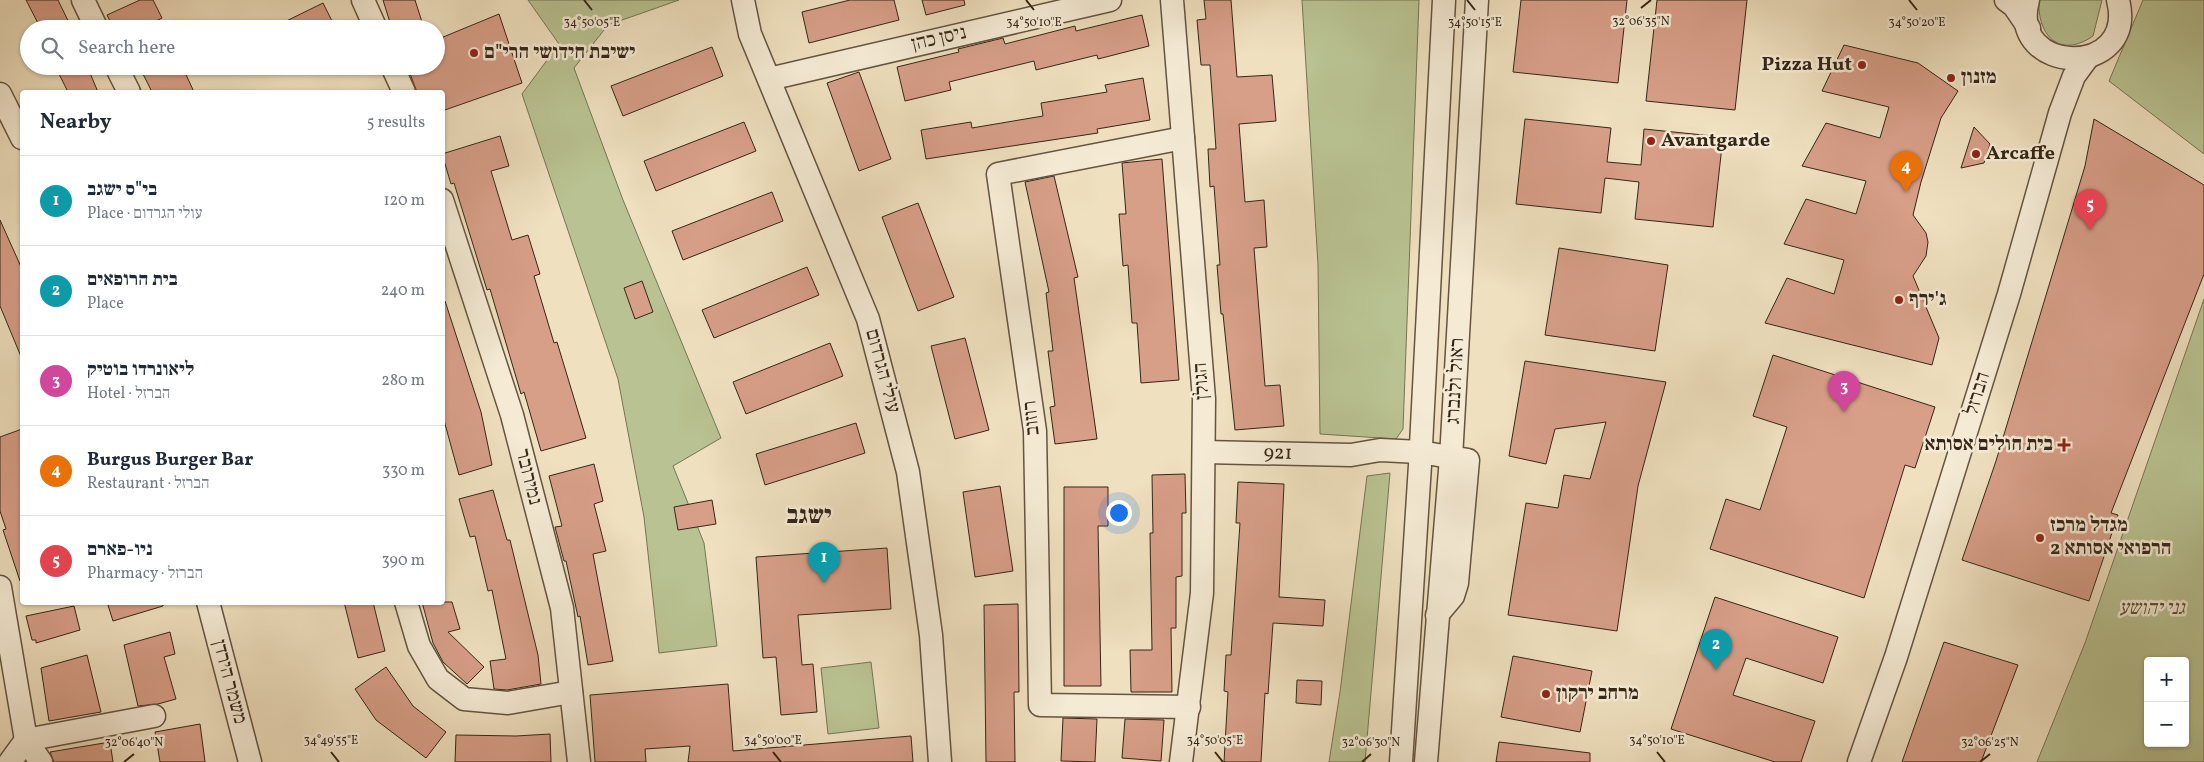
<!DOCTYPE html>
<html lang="en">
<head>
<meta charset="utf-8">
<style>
	:root { --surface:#fff; --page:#f2f2f3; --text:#1f2937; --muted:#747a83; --line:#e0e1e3; --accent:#8f2418 }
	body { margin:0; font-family:Vollkorn,"Frank Ruhl Libre",serif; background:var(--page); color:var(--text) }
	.controls { position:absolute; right:15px; bottom:15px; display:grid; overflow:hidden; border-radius:5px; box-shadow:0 1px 4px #0004 }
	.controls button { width:45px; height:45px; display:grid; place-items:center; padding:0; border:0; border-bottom:1px solid var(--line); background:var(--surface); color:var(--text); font:25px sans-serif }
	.you { position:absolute; left:1118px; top:512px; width:18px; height:18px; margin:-12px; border:4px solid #fff; border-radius:50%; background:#1a73e8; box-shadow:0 0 0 8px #1a73e833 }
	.badge { display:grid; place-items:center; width:32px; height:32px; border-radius:50%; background:var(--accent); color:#fff; font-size:16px; font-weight:700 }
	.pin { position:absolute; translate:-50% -41px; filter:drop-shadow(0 1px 2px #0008) }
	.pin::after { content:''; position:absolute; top:26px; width:18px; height:15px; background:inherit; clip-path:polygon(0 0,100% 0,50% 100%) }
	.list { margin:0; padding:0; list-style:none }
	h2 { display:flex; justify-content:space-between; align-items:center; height:65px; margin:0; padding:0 20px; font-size:21px }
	h2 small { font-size:16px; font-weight:400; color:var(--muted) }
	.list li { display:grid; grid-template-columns:32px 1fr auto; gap:15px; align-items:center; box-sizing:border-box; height:90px; padding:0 20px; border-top:1px solid var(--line) }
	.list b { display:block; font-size:19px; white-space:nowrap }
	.list p { margin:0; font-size:16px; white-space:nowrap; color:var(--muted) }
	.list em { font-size:16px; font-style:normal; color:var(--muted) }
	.icon { flex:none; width:28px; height:28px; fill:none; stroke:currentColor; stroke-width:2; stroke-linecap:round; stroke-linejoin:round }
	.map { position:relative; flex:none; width:2204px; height:762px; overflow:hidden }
	.search { position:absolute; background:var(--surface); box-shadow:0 1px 4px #0004; left:20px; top:20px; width:425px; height:55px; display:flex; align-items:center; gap:12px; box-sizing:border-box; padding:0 18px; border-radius:28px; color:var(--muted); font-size:19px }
	.panel { position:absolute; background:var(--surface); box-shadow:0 1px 4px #0004; left:20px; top:90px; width:425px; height:515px; border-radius:5px }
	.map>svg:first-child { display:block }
	.green { fill:#b9c292; stroke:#777454; fill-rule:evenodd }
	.building { fill:#d79e88; stroke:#352617 }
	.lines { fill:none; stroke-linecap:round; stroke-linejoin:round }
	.minor-casing { stroke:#645441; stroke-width:25 }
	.minor { stroke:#f5ebd5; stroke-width:22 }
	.ticks { fill:none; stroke:#352617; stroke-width:2 }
	.poi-dot { fill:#8f2418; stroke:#f5ebd5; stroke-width:2 }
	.labels { text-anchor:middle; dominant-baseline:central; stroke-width:5; stroke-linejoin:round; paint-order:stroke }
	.street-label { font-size:20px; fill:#352617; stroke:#f5ebd5 }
	.poi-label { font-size:20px; font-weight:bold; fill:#352617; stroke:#f5ebd5; text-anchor:start }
	.park-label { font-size:20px; font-style:italic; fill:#564d36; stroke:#f5ebd5 }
	.district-label { font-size:25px; font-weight:bold; fill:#352617; stroke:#f5ebd5 }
	.ticks-label { font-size:12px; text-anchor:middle; fill:#352617; stroke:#f5ebd5; stroke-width:5; stroke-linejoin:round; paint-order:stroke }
</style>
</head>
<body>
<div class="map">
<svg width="2204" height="762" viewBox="0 0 2204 762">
	<rect width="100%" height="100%" fill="#efe0bf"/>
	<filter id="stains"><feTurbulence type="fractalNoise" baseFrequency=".004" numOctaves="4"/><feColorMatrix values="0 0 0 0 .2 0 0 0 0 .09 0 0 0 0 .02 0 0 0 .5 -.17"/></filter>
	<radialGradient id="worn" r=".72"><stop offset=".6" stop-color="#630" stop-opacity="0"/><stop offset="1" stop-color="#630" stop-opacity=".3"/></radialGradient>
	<g class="green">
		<path d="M528 0H679L608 25 574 68 623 200 721 438 673 466 704 543 717 646 659 653 644 517 618 379 522 94 559 44Z"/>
		<path d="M1302 0H1419L1403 429 1396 439 1320 434 1318 265Z"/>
		<path d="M2039 0H2102L2093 36C2060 59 2037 36 2039 0Z"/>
		<path d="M2143 0H2204V154L2109 81Z"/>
		<path d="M2204 299V762H2037L2085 643ZM2148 661H2185V743H2148Z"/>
		<path d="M1390 473 1365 762H1329L1340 692 1367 476Z"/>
		<path d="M871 662 879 728 828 734 821 668Z"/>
	</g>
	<g class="building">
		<path d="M26 0H58L72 29H41Z"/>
		<path d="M140 0H153L162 18 140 29H114L107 15Z"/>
		<path d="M383 0H415L423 25 412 29H392Z"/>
		<path d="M850 0H894L899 20 809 43 802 12Z"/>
		<path d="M922 0H964L965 5 926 15Z"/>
		<path d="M1204 0H1231L1237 77 1272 75 1276 121 1239 124 1245 202 1264 200 1267 247 1254 248 1265 386 1280 385 1284 426 1235 430 1223 314H1221L1217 265H1220L1214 186 1210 187 1208 149H1216L1210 65H1201L1197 20 1206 19Z"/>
		<path d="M1521 0H1627L1618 83 1513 72Z"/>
		<path d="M1657 0H1747L1735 110 1646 101Z"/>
		<path d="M323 3 336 29H270Z"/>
		<path d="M499 14 522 83 442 111V92H417L407 66H436V40Z"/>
		<path d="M1142 15 1149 46 1098 59 1097 55 1036 70 1034 61 949 82 951 90 905 101 897 67 959 52 958 49 1003 38 1005 44 1075 26 1076 31Z"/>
		<path d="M1844 45 1918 63 1958 91 1941 118 1921 182 1913 215 1926 233 1928 242 1926 256 1913 276 1939 338 1932 365 1765 323 1787 278 1834 294 1844 260 1784 244 1806 199 1856 214 1866 181 1802 166 1826 123 1880 138 1889 107 1822 91Z"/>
		<path d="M712 47 723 76 623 116 611 86Z"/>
		<path d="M55 66H87L98 92H68Z"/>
		<path d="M139 66H182L194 92H152Z"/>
		<path d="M859 72 891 159 859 171 827 83Z"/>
		<path d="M1143 78 1150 120 1097 129 1098 133 926 159 921 130 971 122 972 128 1043 116 1041 103 1107 92 1105 85Z"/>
		<path d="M1525 119 1611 128 1607 162 1641 165 1644 129 1723 137 1713 227 1635 219 1639 182 1605 178 1601 213 1516 204Z"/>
		<path d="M2094 119 2204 185V274L2111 513 2118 515 2089 601 1962 560 1996 461 2085 166Z"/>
		<path d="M744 122 756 151 656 191 644 161Z"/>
		<path d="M1974 127 1990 144 1984 163 1961 168Z"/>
		<path d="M500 136 509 166 491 171 512 240 528 235 540 274 534 276 554 343 557 342 586 438 541 451 524 392 521 394 490 289 487 290 454 183 451 184 442 154Z"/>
		<path d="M1162 159 1179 380 1141 383 1137 323H1132L1128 265 1123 266 1119 214H1126L1122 163Z"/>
		<path d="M1054 176 1078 277 1074 278 1097 439 1055 444 1050 407 1055 406 1048 351H1053L1046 293 1049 292 1025 182Z"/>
		<path d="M772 192 783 221 683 260 672 231Z"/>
		<path d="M918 203 954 297 918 311 882 217Z"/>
		<path d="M0 220 22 269V359L0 306Z"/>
		<path d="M1559 248 1668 265 1655 351 1545 335Z"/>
		<path d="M807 267 819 295 714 338 702 310Z"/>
		<path d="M642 281 653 312 635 319 624 288Z"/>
		<path d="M442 301H445L481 412 492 465 459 475 442 413Z"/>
		<path d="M965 338 989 430 955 439 931 346Z"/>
		<path d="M830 343 843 376 746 414 733 382Z"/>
		<path d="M1773 355 1935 407 1915 468 1905 465 1864 598 1710 549 1726 499 1760 510 1787 427 1753 416Z"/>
		<path d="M1525 361 1666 382 1638 486 1617 631 1508 615 1526 503 1558 508 1564 475 1590 479 1606 422 1555 429 1546 464 1509 456Z"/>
		<path d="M856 423 865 453 765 485 756 454Z"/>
		<path d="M22 429V580L20 581 3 530 6 529 0 511V437Z"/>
		<path d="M594 464 603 501 594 504 606 551 593 554 613 661 588 665 580 616 578 617 566 561H564L555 527 562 526 549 476Z"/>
		<path d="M1185 474 1186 513H1182V576L1176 577V628H1171L1172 692H1131L1130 650H1152L1150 533H1153L1152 475Z"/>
		<path d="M1238 482 1284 484 1279 597 1325 600 1323 626 1273 623 1268 694 1265 693 1261 762H1224L1228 692 1224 691 1226 655H1231L1240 523H1236Z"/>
		<path d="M1000 486 1013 571 975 577 963 492Z"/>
		<path d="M1064 487H1108V526H1098L1101 686H1064Z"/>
		<path d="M493 490 507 540H510L538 655 541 684 507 690 494 689 490 661 506 659 492 590 488 591 475 536 470 537 459 499Z"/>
		<path d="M712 500 716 524 678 530 674 507Z"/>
		<path d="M887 548 891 609 798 615 802 665 813 664 817 712 781 715 776 657 763 658 756 557Z"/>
		<path d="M1715 597 1838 637 1823 683 1746 658 1733 695 1815 721 1801 762H1775L1671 729Z"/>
		<path d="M107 602H163V606L113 621Z"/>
		<path d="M344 602H373L385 651 358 658Z"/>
		<path d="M422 602H452L460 629 448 632 484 667 467 684 443 662 433 643Z"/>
		<path d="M1018 604 1019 692H1014L1015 762H986L984 605Z"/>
		<path d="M74 606 80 630 36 643V640H32L26 616Z"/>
		<path d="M170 632 175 654 164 657 176 699 158 704 138 706 124 645Z"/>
		<path d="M1944 642 2018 665 1981 762H1902Z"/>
		<path d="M87 655 101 712 49 721 41 668Z"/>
		<path d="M1513 656 1592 671 1580 732 1501 717Z"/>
		<path d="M386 667 413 706 446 732 426 758 376 720 355 689Z"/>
		<path d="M1297 680 1322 681 1321 705 1296 703Z"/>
		<path d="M728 684 733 751 911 736 913 762H688L690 746 645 749 646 762H595L590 695Z"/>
		<path d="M1063 718 1097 719 1095 762 1061 761Z"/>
		<path d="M1125 719 1164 720 1161 761 1122 758Z"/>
		<path d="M200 724 205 762H160L155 732Z"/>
		<path d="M550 734 551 762H455L456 735 516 736Z"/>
		<path d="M110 742 113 762H54L50 752Z"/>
		<path d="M1499 742 1590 753V762H1496Z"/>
	</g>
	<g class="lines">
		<defs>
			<g id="minor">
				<path d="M83 0 97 29"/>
				<path d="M363 0 376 29"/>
				<path d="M743 0 750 34 868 319 908 472 931 635 940 762"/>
				<path d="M1172 0 1204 399 1202 593 1181 762"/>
				<path d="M2006 0 2014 6 2029 28"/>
				<path d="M2028 0C2007 76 2138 79 2118 0"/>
				<path d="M116 66 129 92"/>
				<path d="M392 66 404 92"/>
				<path d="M769 79 1110 0"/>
				<path d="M0 94 22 138"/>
				<path d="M1183 138 998 174 1035 431 1040 705 1189 707"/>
				<path d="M442 200 512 415 562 608 579 762"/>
				<path id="s1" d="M1204 452 1351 455 1380 450 1420 452 1468 460 1457 583 1453 596 1437 615"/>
				<path d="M0 587 26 740 41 762"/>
				<path d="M208 602 250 762"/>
				<path d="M406 602 419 646 438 679 464 699 508 703 571 692"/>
				<path d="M26 740 154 716"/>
				<path d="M10 762 26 740"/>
				<path d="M1401 762 1420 465 1444 0"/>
				<path d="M1426 762 1451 458 1477 0"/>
				<path d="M1859 762 1896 657 2009 294 2060 113 2074 76 2088 57"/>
			</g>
		</defs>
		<use href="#minor" class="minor-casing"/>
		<use href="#minor" class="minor"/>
	</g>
	<path class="ticks" d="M584 0 592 10M1026 0 1034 10M1467 0 1475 10M1909 0 1917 10M1641 8 1651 0M331 752 339 762M773 752 781 762M1215 752 1223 762M1657 752 1665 762M124 762 134 754M1362 762 1371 754M1980 762 1990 754"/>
	<g class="poi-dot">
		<circle cx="474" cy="53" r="5"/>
		<circle cx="1862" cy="65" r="5"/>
		<circle cx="1951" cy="78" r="5"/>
		<circle cx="1651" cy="141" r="5"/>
		<circle cx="1976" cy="154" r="5"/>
		<circle cx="1899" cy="300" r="5"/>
		<path d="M2061.5 437.5h5v5h5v5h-5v5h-5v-5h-5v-5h5z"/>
		<circle cx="2040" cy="538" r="5"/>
		<circle cx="1546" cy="694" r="5"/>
	</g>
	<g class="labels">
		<g class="street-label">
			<text transform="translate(939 39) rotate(-13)">ניסן כהן</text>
			<text transform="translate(882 371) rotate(75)">עולי הגרדום</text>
			<text transform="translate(1202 381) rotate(-94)">הגולן</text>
			<text transform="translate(1456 381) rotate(-87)">ראול ולנברג</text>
			<text transform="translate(1978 394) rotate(-73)">הברזל</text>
			<text transform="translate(1032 418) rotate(-96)">רוזוב</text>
			<text stroke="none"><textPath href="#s1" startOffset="74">921</textPath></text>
			<text transform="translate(528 477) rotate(76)">נמירובר</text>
			<text transform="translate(229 682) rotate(75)">משמר הירדן</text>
		</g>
		<g class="poi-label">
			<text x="484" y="53">ישיבת חידושי הרי"ם</text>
			<text x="1852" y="65" text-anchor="end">Pizza Hut</text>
			<text x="1961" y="78">מזנון</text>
			<text x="1661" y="141">Avantgarde</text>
			<text x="1986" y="154">Arcaffe</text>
			<text x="1909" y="300">ג'ירף</text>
			<text x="2053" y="445" text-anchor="end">בית חולים אסותא</text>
			<text x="2050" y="526">מגדל מרכז<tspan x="2050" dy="23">הרפואי אסותא 2</tspan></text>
			<text x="1556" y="694">מרחב ירקון</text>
		</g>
		<g class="park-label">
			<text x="2152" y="609">גני יהושע</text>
		</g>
		<g class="district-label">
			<text x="809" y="516">ישגב</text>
		</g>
	</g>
	<g class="ticks-label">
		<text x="1641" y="25">32°06'35"N</text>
		<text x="592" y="26">34°50'05"E</text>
		<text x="1034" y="26">34°50'10"E</text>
		<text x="1475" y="26">34°50'15"E</text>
		<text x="1917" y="26">34°50'20"E</text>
		<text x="331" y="744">34°49'55"E</text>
		<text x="773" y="744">34°50'00"E</text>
		<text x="1215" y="744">34°50'05"E</text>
		<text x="1657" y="744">34°50'10"E</text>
		<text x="134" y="746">32°06'40"N</text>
		<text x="1371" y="746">32°06'30"N</text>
		<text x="1990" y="746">32°06'25"N</text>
	</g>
	<rect width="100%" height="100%" filter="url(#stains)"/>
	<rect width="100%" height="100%" fill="url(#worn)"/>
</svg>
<div class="controls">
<button>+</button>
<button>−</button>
</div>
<div class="you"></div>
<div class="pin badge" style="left:824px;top:583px;background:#0f9aa8">1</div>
<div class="pin badge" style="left:1716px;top:670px;background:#0f9aa8">2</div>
<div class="pin badge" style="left:1844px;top:412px;background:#d1479c">3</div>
<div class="pin badge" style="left:1906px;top:192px;background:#e8710a">4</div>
<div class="pin badge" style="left:2090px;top:230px;background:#e0444e">5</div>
<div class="search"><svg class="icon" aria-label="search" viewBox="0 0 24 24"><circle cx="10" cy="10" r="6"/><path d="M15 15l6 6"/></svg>Search here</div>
<section class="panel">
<h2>Nearby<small>5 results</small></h2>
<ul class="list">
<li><span class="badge" style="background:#0f9aa8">1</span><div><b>בי&quot;ס ישגב</b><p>Place · עולי הגרדום</p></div><em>120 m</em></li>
<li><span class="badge" style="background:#0f9aa8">2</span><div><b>בית הרופאים</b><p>Place</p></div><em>240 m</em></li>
<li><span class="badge" style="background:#d1479c">3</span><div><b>ליאונרדו בוטיק</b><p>Hotel · הברזל</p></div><em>280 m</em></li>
<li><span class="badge" style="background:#e8710a">4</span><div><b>Burgus Burger Bar</b><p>Restaurant · הברזל</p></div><em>330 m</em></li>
<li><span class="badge" style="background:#e0444e">5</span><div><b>ניו-פארם</b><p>Pharmacy · הברזל</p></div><em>390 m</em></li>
</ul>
</section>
</div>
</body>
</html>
